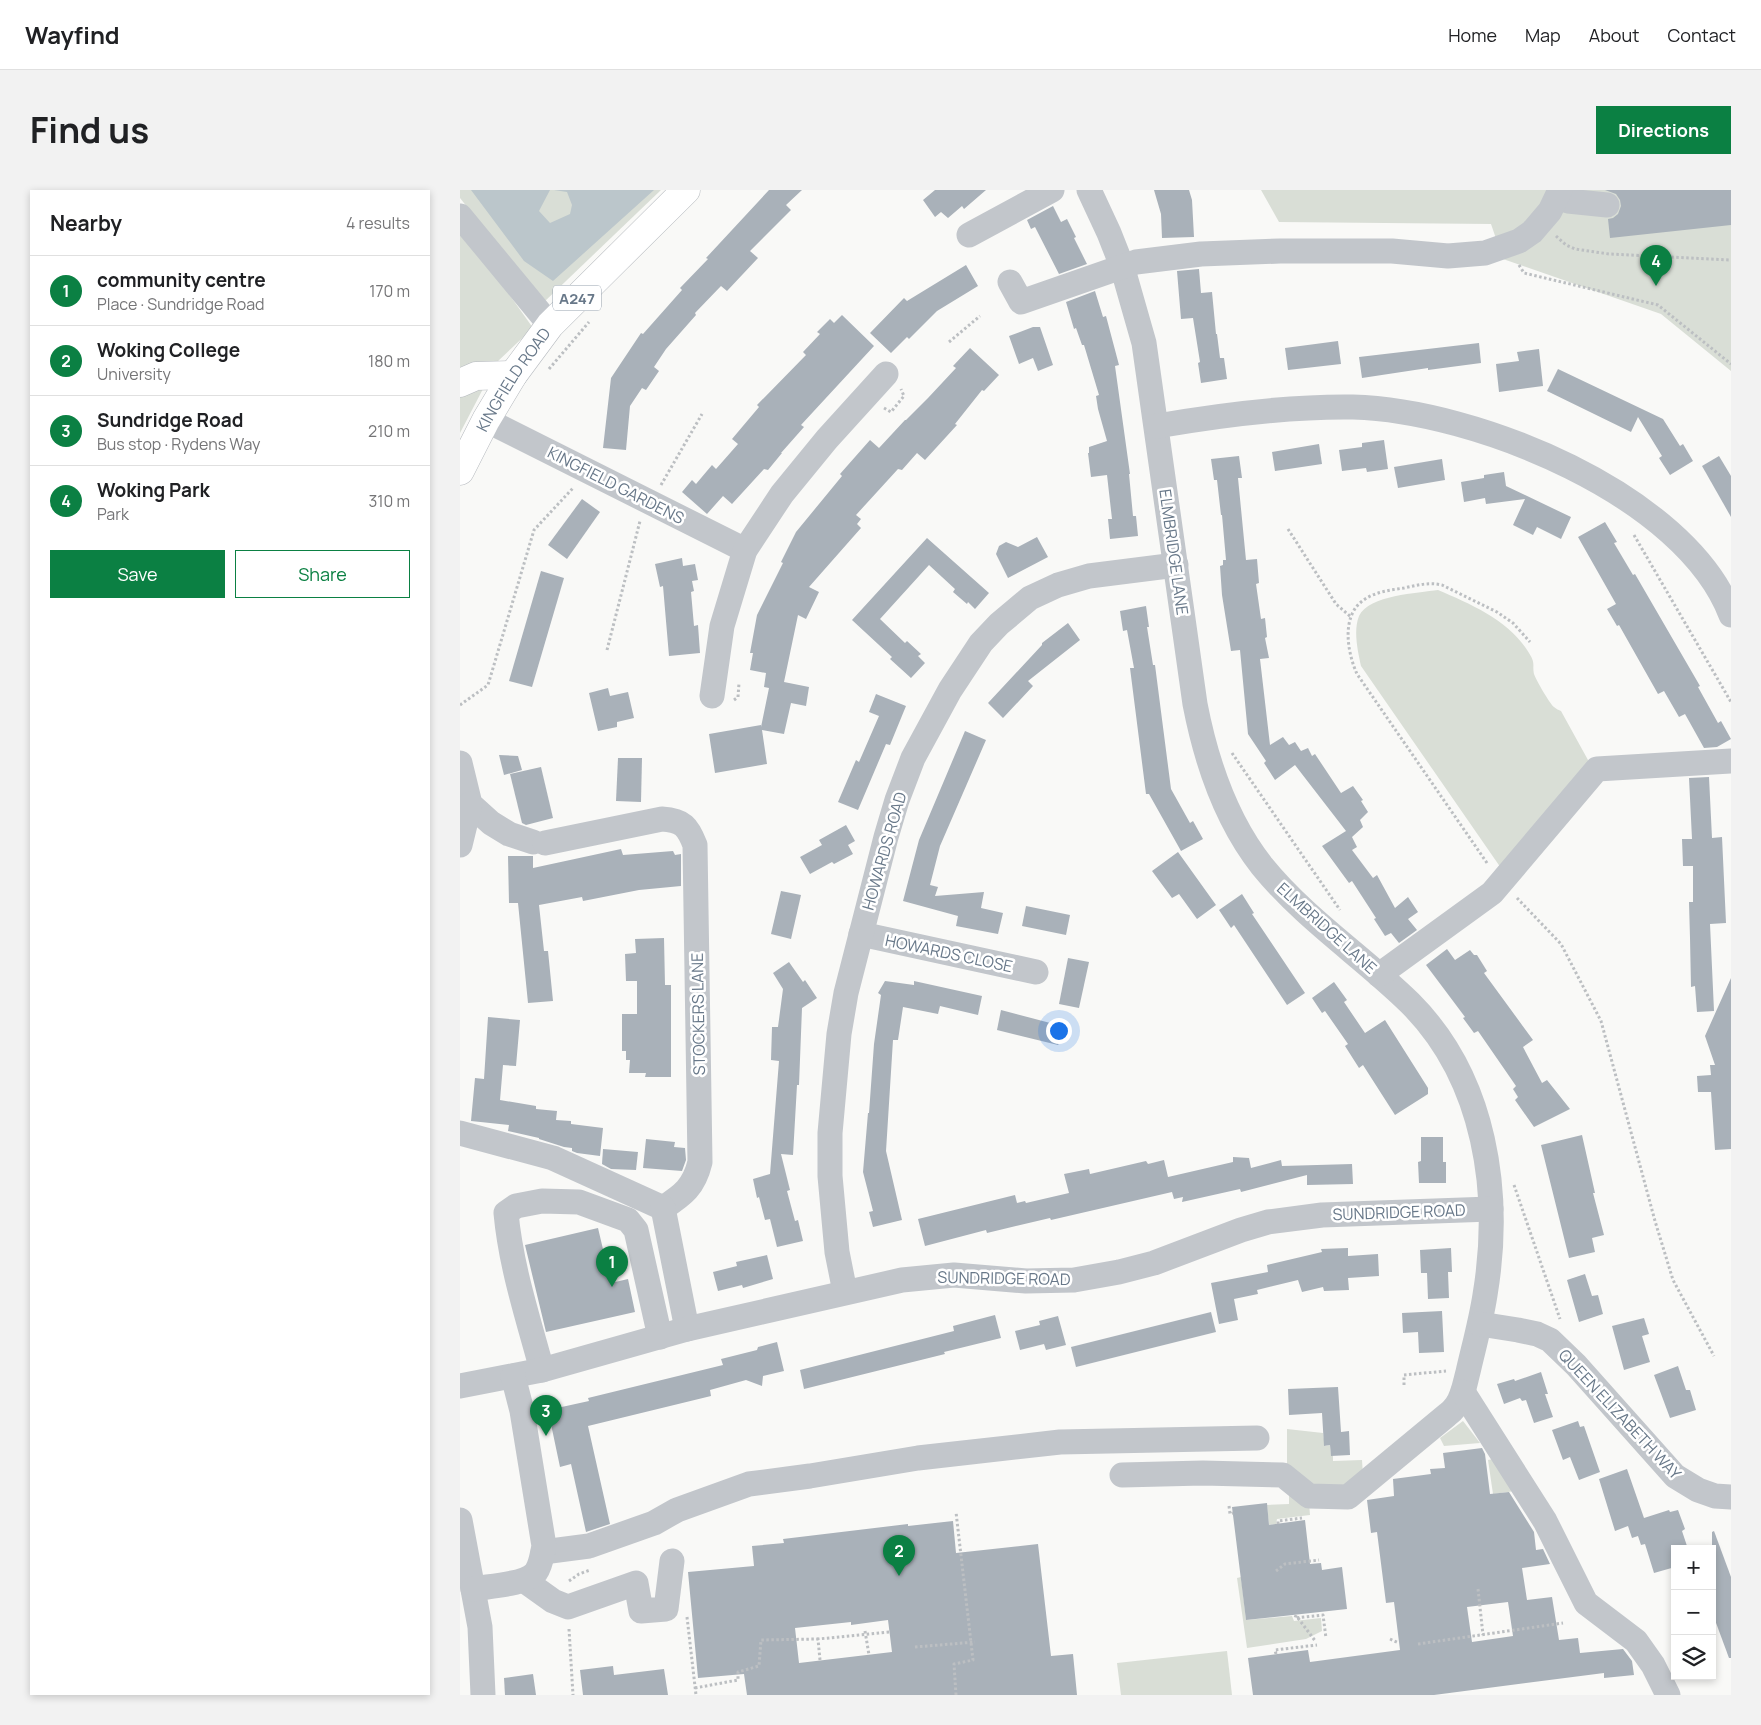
<!DOCTYPE html>
<html lang="en">
<head>
<meta charset="utf-8">
<style>
	:root { --surface:#fff; --page:#f2f2f2; --text:#202124; --muted:#757577; --line:#e0e0e0; --accent:#0b8043 }
	body { margin:0; font-family:Manrope,sans-serif; background:var(--page); color:var(--text) }
	.controls { position:absolute; right:15px; bottom:15px; display:grid; overflow:hidden; border-radius:0px; box-shadow:0 2px 8px #0003 }
	.controls button { width:45px; height:45px; display:grid; place-items:center; padding:0; border:0; border-bottom:1px solid var(--line); background:var(--surface); color:var(--text); font:25px sans-serif }
	.you { position:absolute; left:598px; top:840px; width:18px; height:18px; margin:-12px; border:4px solid #fff; border-radius:50%; background:#1a73e8; box-shadow:0 0 0 8px #1a73e833 }
	.badge { display:grid; place-items:center; width:32px; height:32px; border-radius:50%; background:var(--accent); color:#fff; font-size:16px; font-weight:700 }
	.pin { position:absolute; translate:-50% -41px; filter:drop-shadow(0 1px 2px #0008) }
	.pin::after { content:''; position:absolute; top:26px; width:18px; height:15px; background:inherit; clip-path:polygon(0 0,100% 0,50% 100%) }
	.list { margin:0; padding:0; list-style:none }
	h2 { display:flex; justify-content:space-between; align-items:center; height:65px; margin:0; padding:0 20px; font-size:21px }
	h2 small { font-size:16px; font-weight:400; color:var(--muted) }
	.list li { display:grid; grid-template-columns:32px 1fr auto; gap:15px; align-items:center; box-sizing:border-box; height:70px; padding:0 20px; border-top:1px solid var(--line) }
	.list b { display:block; font-size:19px; white-space:nowrap }
	.list p { margin:0; font-size:16px; white-space:nowrap; color:var(--muted) }
	.list em { font-size:16px; font-style:normal; color:var(--muted) }
	.actions { display:flex; gap:10px; padding:15px 20px }
	.actions a { flex:1; padding:11px 0; border:1px solid var(--accent); border-radius:0px; text-align:center; font-size:18px; color:var(--accent) }
	.actions .main { background:var(--accent); color:#fff }
	.icon { flex:none; width:28px; height:28px; fill:none; stroke:currentColor; stroke-width:2; stroke-linecap:round; stroke-linejoin:round }
	.map { position:relative; flex:none; width:1271px; height:1505px; overflow:hidden; border-radius:0px }
	header { display:flex; align-items:center; gap:30px; box-sizing:border-box; height:70px; padding:0 25px; background:var(--surface); border-bottom:1px solid var(--line) }
	header strong { font-size:24px }
	nav { display:flex; gap:28px; margin-inline-start:auto; font-size:18px }
	.intro { display:flex; align-items:center; justify-content:space-between; box-sizing:border-box; height:120px; padding:0 30px }
	h1 { margin:0; font-size:35px }
	.button { padding:12px 22px; border-radius:0px; background:var(--accent); color:#fff; font-size:18px; font-weight:700 }
	main { display:flex; gap:30px; padding:0 30px }
	aside { flex:1; background:var(--surface); border-radius:0px; box-shadow:0 2px 8px #0003 }
	.map>svg:first-child { display:block }
	.green { fill:#d9ded6 }
	.water { fill:#bbc6cb }
	.building { fill:#a9b1b9; fill-rule:evenodd }
	.lines { fill:none; stroke-linecap:round; stroke-linejoin:round }
	.major-casing { stroke:#b6babf; stroke-width:29 }
	.path { stroke:#bcbfc2; stroke-width:3; stroke-dasharray:2.5 2.5; stroke-linecap:butt }
	.minor { stroke:#c2c6cb; stroke-width:25 }
	.major { stroke:#fff; stroke-width:28 }
	.labels { text-anchor:middle; dominant-baseline:central; stroke-width:5; stroke-linejoin:round; paint-order:stroke }
	.shield { fill:#fff; stroke:#95a0ac; stroke-width:1 }
	.shield-label { font-size:15px; font-weight:bold; fill:#687889 }
	.street-label { font-size:16px; fill:#687889; stroke:#fff }
</style>
</head>
<body>
<header>
<strong>Wayfind</strong>
<nav><a>Home</a><a>Map</a><a>About</a><a>Contact</a></nav>
</header>
<div class="intro"><h1>Find us</h1><a class="button">Directions</a></div>
<main>
<aside>
<h2>Nearby<small>4 results</small></h2>
<ul class="list">
<li><span class="badge">1</span><div><b>community centre</b><p>Place · Sundridge Road</p></div><em>170 m</em></li>
<li><span class="badge">2</span><div><b>Woking College</b><p>University</p></div><em>180 m</em></li>
<li><span class="badge">3</span><div><b>Sundridge Road</b><p>Bus stop · Rydens Way</p></div><em>210 m</em></li>
<li><span class="badge">4</span><div><b>Woking Park</b><p>Park</p></div><em>310 m</em></li>
</ul>
<div class="actions"><a class="main">Save</a><a>Share</a></div>
</aside>
<div class="map">
<svg width="1271" height="1505" viewBox="0 0 1271 1505">
	<rect width="100%" height="100%" fill="#f9f9f7"/>
	<g class="green">
		<path d="M0 0H201L83 113 0 8Z"/>
		<path d="M801 0H1271V181L1201 124 1043 69 1031 34 819 32Z"/>
		<path d="M0 42 19 62 73 138 37 172 0 243Z"/>
		<path d="M978 400C1011 414 1050 431 1069 463 1076 474 1072 474 1074 484 1076 490 1090 514 1094 517 1096 519 1099 520 1101 521L1128 570V576L1043 681 901 476C898 462 893 441 899 426 909 405 958 403 978 400Z"/>
		<path d="M1003 1231 1020 1253 984 1256 980 1248Z"/>
		<path d="M827 1239 863 1243 865 1256 870 1255 871 1265 873 1266V1271L902 1270 903 1285 882 1303 851 1301 827 1278Z"/>
		<path d="M1033 1269 1055 1301 1033 1304 1028 1270Z"/>
		<path d="M829 1301 849 1313 850 1325 817 1329 816 1334 809 1335 807 1315 829 1314Z"/>
		<path d="M781 1387 786 1430 832 1426 834 1431 861 1428 862 1441 846 1449 787 1458 777 1388Z"/>
		<path d="M767 1461 772 1505H661L657 1473Z"/>
	</g>
	<path class="water" d="M11 0H90L79 21 90 33 110 24 112 15 107 2 94 0H194L93 91 64 71Z"/>
	<g class="building">
		<path d="M309 0H342L326 15 331 20 290 61 298 68 267 101 261 96 235 123 236 125 206 159 194 177 199 181 186 200 182 198 170 216 166 260 143 258 151 188 181 143 183 144 222 100 220 98 248 69 246 68Z"/>
		<path d="M475 0H526L504 19 502 16 488 28 481 22 475 27 463 10Z"/>
		<path d="M694 0H729L732 10 734 47 702 48 701 24Z"/>
		<path d="M1145 0H1271V35L1150 48 1148 29 1153 28 1158 24 1161 16 1160 10 1156 4Z"/>
		<path d="M593 16 601 32 607 29 616 47 614 48 627 74 599 84 575 37 571 39 567 30Z"/>
		<path d="M506 75 518 96 477 121 449 149 447 147 431 163 410 143 444 108 447 111Z"/>
		<path d="M739 79 741 103 752 102 756 144H757L760 168H764L767 189 741 193 738 173 740 172 733 128 721 129 717 81Z"/>
		<path d="M635 101 643 127 646 126 659 175 655 176 670 284H669L673 326H676L678 346 650 349 648 329H652L647 285 631 287 628 263H629V257L647 251 638 219 636 206 639 205 624 155H622L616 138 614 139 606 112Z"/>
		<path d="M382 125 414 156 341 235 344 237 321 263H322L308 280 304 279 272 314 263 306 247 324 222 302 232 290 236 294 252 275 256 279 278 254 272 249 299 217 297 215 346 165 343 162 360 144 357 142 370 129 374 133Z"/>
		<path d="M573 137H580L593 175 578 181 573 168 559 174 549 146Z"/>
		<path d="M878 151 881 174 828 180 825 158Z"/>
		<path d="M1019 153 1021 173 968 180V178L902 188 899 167Z"/>
		<path d="M510 158 539 185 524 201 522 200 495 234 497 235 465 270 457 263 442 280 438 279 396 325 401 329 397 334 401 338 349 397 359 402 346 429 338 425 324 492 349 497 346 516 331 513 324 544 302 540 307 574 255 583 249 544 301 535V537L309 498 304 497 306 483 290 480 293 463H290L297 425 323 373 321 372 336 342 382 286 380 284 410 250 419 258 445 230H446L468 208 496 178 493 176Z"/>
		<path d="M1079 159 1083 196 1039 202 1036 174 1059 171 1057 162Z"/>
		<path d="M1098 179 1203 229 1220 256 1223 254 1233 271 1210 285 1199 268 1202 266 1178 227 1171 242 1087 201Z"/>
		<path d="M924 250 928 279 907 282 906 278 882 281 879 260 902 257V253Z"/>
		<path d="M859 254 862 274 815 281 812 262Z"/>
		<path d="M779 266 782 288H778L786 370 797 369 799 393 796 394 801 429 805 428 807 447 805 448 809 468 800 469 810 555 823 547 829 555 835 552 841 561 848 558 852 566 855 564 881 603 893 596 903 610 901 611 908 622 900 630 903 637 892 647 897 657 892 660 913 688 917 685 935 718 948 707 958 722 948 729 957 740 939 753 931 743 925 746 914 729 916 728 892 691 889 693 862 656 886 641 835 575 815 590 804 573 806 571 788 544 780 460 771 461 762 405 760 376 763 375V370H766L762 325H761L757 290H754L751 269Z"/>
		<path d="M1259 266 1271 286V327L1242 276Z"/>
		<path d="M982 269 985 290 938 298 934 277Z"/>
		<path d="M1044 282 1046 296 1111 327 1101 349 1077 337 1073 345 1053 335 1065 309 1026 314 1025 308 1004 312 1001 292 1024 288V285Z"/>
		<path d="M122 309 140 322 107 369 88 355Z"/>
		<path d="M1145 332 1157 352 1154 353 1173 385 1175 384 1240 496 1238 497 1258 533 1261 531 1271 549 1257 557 1244 558 1225 524 1219 527 1204 501 1198 504 1159 435 1157 436 1147 419 1156 414 1118 347Z"/>
		<path d="M577 347 588 367 548 388 536 364 539 356 546 352 558 357Z"/>
		<path d="M467 348 529 403 515 419 508 412 507 414 493 402 495 399 469 375 420 429 445 453 447 451 461 464 458 466 465 473 451 488 430 469 432 467 392 430Z"/>
		<path d="M222 368 223 376 235 374 238 390 232 391 234 401 231 402 234 436 238 435 240 463 209 466 203 396 200 397 195 374Z"/>
		<path d="M81 381 104 388 72 497 49 491Z"/>
		<path d="M686 416 689 437H687L693 475H695L711 599 730 633 733 631 743 649 721 661 689 604H686L670 478H674L667 440 663 441 660 421Z"/>
		<path d="M608 433 620 450 568 491 573 496 543 528 528 513 582 455V453Z"/>
		<path d="M148 498 150 506 168 502 174 528 157 532V537L138 541 129 503Z"/>
		<path d="M416 504 446 516 430 555 426 554 398 620 378 612 396 570 399 572 419 526 409 522Z"/>
		<path d="M505 541 526 550 480 656 470 695 478 697 475 706 524 702 521 718 543 723 538 744 496 736 498 726 443 711 459 650Z"/>
		<path d="M39 565 58 566 62 580 44 585Z"/>
		<path d="M158 568H182L181 612 156 611Z"/>
		<path d="M81 577 93 628 66 635 62 633 50 584Z"/>
		<path d="M1249 587 1252 648 1262 647 1266 733 1250 734 1254 821 1237 822 1235 796 1231 797 1230 748 1229 712H1233V676H1223L1222 649H1232L1229 588Z"/>
		<path d="M386 635 395 651 388 655 393 664 374 674 372 672 350 684 340 667 362 655 359 650Z"/>
		<path d="M161 659 163 665 213 661 215 665 221 664V696L179 700 123 711 122 707 79 715 84 761H88L93 811 68 813 58 713H49L48 666H73V678Z"/>
		<path d="M718 662 756 715 737 729 719 704 712 708 692 681Z"/>
		<path d="M321 701 341 705 331 749 311 744Z"/>
		<path d="M782 704 794 723 792 724 845 803 827 815 774 735 771 738 759 720Z"/>
		<path d="M566 716 610 725 606 745 562 736Z"/>
		<path d="M204 748 205 795H211V887H185L186 883H169L170 870H166V861H162V824H177V791H166L165 764 176 763 175 749Z"/>
		<path d="M987 759 995 770 1010 760 1014 765H1017L1027 781 1024 783 1073 850 1063 857 1082 893 1087 890 1110 919 1074 937 1055 910 1058 907 1053 899 1056 896 1018 841 1014 843 1003 828 1005 827 966 775Z"/>
		<path d="M608 768 629 772 619 818 599 814Z"/>
		<path d="M329 772 343 792 345 790 357 808 342 818 339 895H337L333 965 321 964 330 1000 327 1001 335 1031 338 1030 343 1051 317 1057 310 1029 305 1030 299 1007 297 1008 293 989 310 984 319 871 311 870 312 837H318L323 799 313 783Z"/>
		<path d="M1271 788V959L1255 960 1251 902H1238L1237 886 1251 885 1250 875H1255L1245 846Z"/>
		<path d="M425 791 454 795V791L522 806 518 825 480 816 478 824 443 817 438 850H433L426 961 442 1030 413 1037 409 1022 413 1021 403 982 408 923H409L414 854 421 805 418 803Z"/>
		<path d="M874 792 887 810 884 812 905 843 925 830 968 898V904L935 925 903 875 899 878 885 856 888 854 865 821 862 823 852 808Z"/>
		<path d="M541 820 594 834 607 843 598 855 537 840Z"/>
		<path d="M28 827 60 830 56 876 43 875 40 910 76 916V919L97 921 96 930 111 931V934L143 938 140 966 117 963 112 961V958L104 957 79 949V948L48 941 49 935 11 931 15 888 24 889Z"/>
		<path d="M1122 945 1135 1003H1133L1144 1045 1132 1048 1135 1062 1109 1068 1081 955Z"/>
		<path d="M961 947H983V972H986V993H959L958 972 961 971Z"/>
		<path d="M186 949 215 952 214 957 225 958 226 970 222 981 183 978Z"/>
		<path d="M143 959 178 962 176 980 151 979 142 974Z"/>
		<path d="M773 967 789 968 791 978 821 970 822 976 892 974 893 994 847 995V985L781 1002 780 999 722 1012 723 1007 714 1009 712 1002 591 1030 590 1028 527 1043 526 1040 465 1056 458 1029 555 1005 557 1013 565 1011 566 1013 609 1003 604 984 629 979 630 984 686 971 688 974 704 970 708 987 773 972Z"/>
		<path d="M138 1038 151 1093 168 1089 175 1122 86 1142 65 1055Z"/>
		<path d="M888 1058V1066L918 1064 919 1086 888 1088 889 1100 864 1101 863 1097 842 1102 838 1090 797 1100 798 1104 774 1109 778 1130 759 1134 751 1093 808 1082 807 1075 862 1062 861 1059Z"/>
		<path d="M991 1058 992 1082H988L989 1108 968 1109 967 1083H961L960 1060Z"/>
		<path d="M307 1065 313 1089 283 1098 282 1095 258 1101 253 1082 277 1076 276 1072Z"/>
		<path d="M1125 1084 1132 1106 1138 1105 1143 1124 1119 1132 1107 1090Z"/>
		<path d="M982 1121 984 1162 959 1163 958 1142 943 1143 942 1123Z"/>
		<path d="M751 1122 756 1142 616 1177 611 1157Z"/>
		<path d="M535 1125 541 1148 484 1162 485 1164 344 1199 340 1180 494 1141 493 1136Z"/>
		<path d="M598 1126 606 1155 586 1160 584 1154 560 1160 555 1141 580 1135 579 1131Z"/>
		<path d="M1184 1128 1189 1144 1182 1146 1190 1172 1164 1180 1152 1136Z"/>
		<path d="M317 1152 324 1181 303 1186 302 1196 286 1190 250 1200 251 1206 128 1236 150 1334 126 1342 111 1274 100 1277 88 1220 129 1211 128 1208 263 1175 261 1169 297 1160 298 1157Z"/>
		<path d="M1218 1176 1226 1200H1230L1236 1220 1210 1228 1194 1185Z"/>
		<path d="M1081 1182 1088 1204H1085L1093 1227 1074 1233 1066 1210 1062 1211 1060 1208 1044 1214 1037 1194 1054 1189 1055 1191Z"/>
		<path d="M878 1197 881 1242 889 1241 890 1265 871 1266 870 1255 864 1256 862 1223 829 1225 828 1199Z"/>
		<path d="M1118 1231 1120 1237 1124 1236 1140 1282 1119 1290 1110 1267 1103 1270 1092 1240Z"/>
		<path d="M1022 1258 1025 1264 1030 1304 1049 1302 1074 1342 1076 1360 1083 1359 1090 1374 1062 1378 1067 1410 1092 1407 1099 1450 1118 1448 1120 1463 1163 1459 1172 1471 1174 1485 1144 1488V1483L974 1505H793L788 1468 848 1460 850 1472 940 1460 934 1412 926 1413 917 1342 911 1343 907 1310 934 1306 933 1289 971 1284 970 1279 985 1278 983 1263ZM1048 1412 1053 1446 1012 1452 1007 1417Z"/>
		<path d="M1167 1279 1184 1328 1209 1320 1210 1322 1218 1320 1225 1339 1222 1341 1228 1359H1215V1377L1194 1383 1185 1354 1181 1355 1178 1346 1172 1348 1168 1336 1155 1341 1139 1289Z"/>
		<path d="M807 1313 809 1335 845 1330 850 1374 861 1373 862 1380 882 1377 887 1419 786 1430 772 1317Z"/>
		<path d="M493 1331 496 1363 578 1354 591 1466 613 1464 617 1505H287L284 1484 238 1488 228 1382 294 1376 292 1356 324 1353 323 1349 448 1334V1336ZM428 1430 432 1462 339 1473 335 1438 391 1432V1435Z"/>
		<path d="M1254 1341 1271 1387V1468H1269L1252 1422V1342Z"/>
		<path d="M153 1476 154 1485 204 1479 208 1505H123L120 1480Z"/>
		<path d="M73 1484 76 1505H45L44 1488Z"/>
	</g>
	<g class="lines">
		<defs>
			<g id="major">
				<path d="M0 193 16 186 53 185"/>
				<path id="s1" d="M0 281 26 230 53 185 90 135 226 0"/>
			</g>
		</defs>
		<use href="#major" class="major-casing"/>
		<g class="path">
			<path d="M1096 46 1106 55 1115 59 1149 64 1271 70"/>
			<path d="M1059 75 1064 83 1198 115 1271 174"/>
			<path d="M489 152 520 126"/>
			<path d="M89 179 129 132"/>
			<path d="M424 218 431 222 444 206 441 199"/>
			<path d="M201 295 242 224"/>
			<path d="M828 339 876 414 891 427"/>
			<path d="M1174 345 1271 512"/>
			<path d="M147 460 180 331"/>
			<path d="M274 510 278 507 279 493"/>
			<path d="M0 515 28 495 74 340 113 298"/>
			<path d="M772 563 880 720"/>
			<path d="M1027 673 897 484C888 464 881 429 901 412 913 402 930 400 944 398 957 395 969 392 982 395L1037 422 1053 433 1070 452"/>
			<path d="M1057 708 1101 754 1141 831 1195 1031 1213 1090 1254 1166"/>
			<path d="M1054 995 1100 1129"/>
			<path d="M944 1195V1185L986 1181"/>
			<path d="M769 1316 770 1324 773 1323"/>
			<path d="M818 1334V1331L842 1328"/>
			<path d="M816 1381 825 1374 859 1370"/>
			<path d="M109 1391 119 1384 130 1380"/>
			<path d="M1018 1399 1023 1445"/>
			<path d="M836 1425 835 1428 863 1425 866 1448"/>
			<path d="M227 1427 236 1505"/>
			<path d="M838 1428 856 1452"/>
			<path d="M109 1439 113 1505"/>
			<path d="M405 1441 409 1465"/>
			<path d="M930 1449 939 1453"/>
			<path d="M958 1454 1103 1433"/>
			<path d="M455 1457 515 1452"/>
			<path d="M816 1464 815 1460 857 1455"/>
			<path d="M360 1470 358 1449 430 1442"/>
			<path d="M235 1498 278 1490V1482L299 1476 301 1450 358 1449"/>
			<path d="M496 1505 494 1474 513 1470 496 1322"/>
		</g>
		<g class="minor">
			<path d="M629 0 649 43 662 76 684 153 735 514C746 571 765 629 802 676 845 729 902 766 950 813 1026 889 1042 1003 1025 1105 1021 1131 1014 1156 1008 1182 1005 1193 1003 1207 996 1216 993 1220 990 1223 987 1225L888 1307 849 1306 823 1285 743 1283 662 1285"/>
			<path d="M1098 7 1108 11 1147 15"/>
			<path d="M0 26 90 135"/>
			<path d="M509 45 592 0"/>
			<path d="M550 92 561 112 676 72 741 64 820 61H932L988 66 1025 63 1059 51 1072 42 1090 21 1100 0"/>
			<path d="M26 230 285 360"/>
			<path d="M697 236C761 225 828 216 893 217 1014 220 1225 304 1271 425"/>
			<path d="M252 506 262 436 285 360 322 304 367 249 426 184"/>
			<path d="M0 573 10 614 31 633 49 644 73 652"/>
			<path d="M85 653 202 629C223 630 228 637 235 655L240 972C234 997 223 1005 203 1018"/>
			<path d="M0 655 10 614"/>
			<path d="M401 744 576 782"/>
			<path d="M919 785 1032 703 1137 579 1271 571"/>
			<path d="M0 943 93 968 203 1018"/>
			<path d="M203 1018 227 1139"/>
			<path d="M385 1102 377 1062 370 986V943L379 844 386 803 426 647 437 610 453 568 490 500 521 453 539 434 570 408 598 395 629 386 716 375"/>
			<path d="M1020 1134 1058 1140 1077 1144 1090 1150 1116 1175 1215 1286 1238 1300 1255 1306 1271 1307"/>
			<path d="M82 1180C68 1128 51 1077 46 1023L56 1016 82 1011 119 1012 168 1030 176 1040 200 1147"/>
			<path d="M0 1196 82 1180 227 1139 442 1090 494 1085 566 1091 614 1090 659 1082 694 1073 781 1040 808 1032 862 1025 1031 1019"/>
			<path d="M1003 1202 1085 1331 1126 1413 1176 1451 1193 1475 1208 1505"/>
			<path d="M0 1330 20 1437 23 1505"/>
			<path d="M83 1362 129 1356 194 1333 217 1320 289 1294 350 1286 458 1268 600 1252 797 1248"/>
			<path d="M65 1391 93 1411 108 1417 176 1393 181 1421 206 1419 212 1371"/>
			<path d="M13 1399C28 1396 66 1395 76 1382 81 1375 82 1365 84 1356L62 1221 53 1186"/>
		</g>
		<use href="#major" class="major"/>
	</g>
	<g class="labels">
		<rect class="shield" x="93" y="95.5" width="48" height="25" rx="4"/>
		<g class="shield-label">
			<text x="117" y="108">A247</text>
		</g>
		<g class="street-label">
			<text stroke="none"><textPath href="#s1" startOffset="106">KINGFIELD ROAD</textPath></text>
			<text transform="translate(156 295) rotate(27)">KINGFIELD GARDENS</text>
			<text transform="translate(714 362) rotate(82)">ELMBRIDGE LANE</text>
			<text transform="translate(424 661) rotate(-74)">HOWARDS ROAD</text>
			<text transform="translate(867 738) rotate(42)">ELMBRIDGE LANE</text>
			<text transform="translate(489 763) rotate(12)">HOWARDS CLOSE</text>
			<text transform="translate(238 824) rotate(-91)">STOCKERS LANE</text>
			<text transform="translate(939 1022) rotate(-2)">SUNDRIDGE ROAD</text>
			<text transform="translate(544 1088) rotate(1)">SUNDRIDGE ROAD</text>
			<text transform="translate(1160 1224) rotate(47)">QUEEN ELIZABETH WAY</text>
		</g>
	</g>
</svg>
<div class="controls">
<button>+</button>
<button>−</button>
<button><svg class="icon" aria-label="layers" viewBox="0 0 24 24"><path d="M12 4l9 5-9 5-9-5zM3 14l9 5 9-5"/></svg></button>
</div>
<div class="you"></div>
<div class="pin badge" style="left:152px;top:1097px">1</div>
<div class="pin badge" style="left:439px;top:1386px">2</div>
<div class="pin badge" style="left:86px;top:1246px">3</div>
<div class="pin badge" style="left:1196px;top:96px">4</div>
</div>
</main>
</body>
</html>
